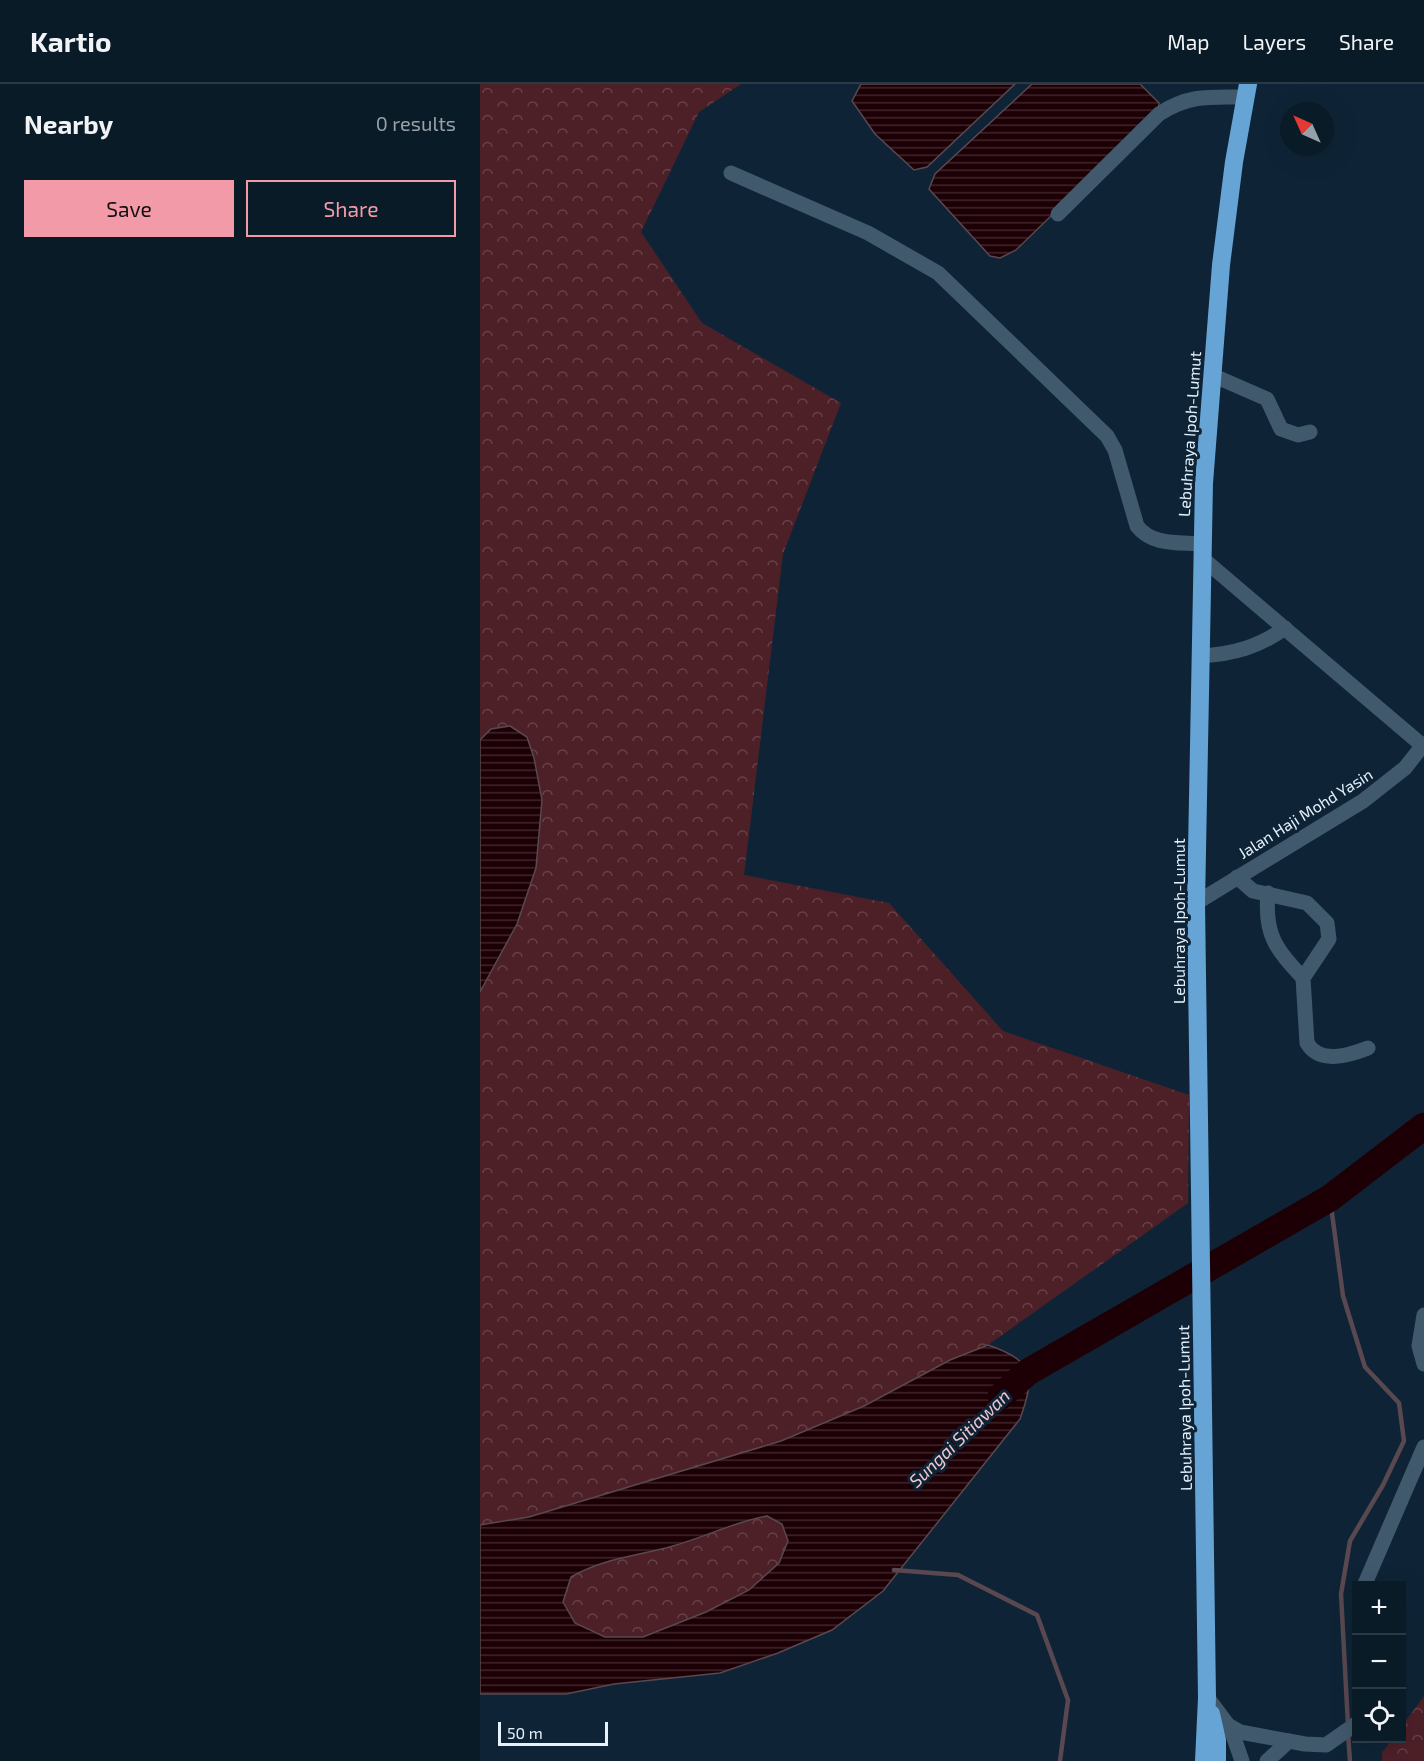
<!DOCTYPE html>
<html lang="en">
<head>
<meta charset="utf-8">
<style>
	:root { --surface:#0a1b28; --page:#132430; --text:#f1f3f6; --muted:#99a1a8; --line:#2a3945; --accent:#f39aa8 }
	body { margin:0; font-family:"Exo 2",sans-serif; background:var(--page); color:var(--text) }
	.controls { position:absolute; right:18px; bottom:18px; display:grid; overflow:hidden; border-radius:0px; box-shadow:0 6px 24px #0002 }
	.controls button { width:54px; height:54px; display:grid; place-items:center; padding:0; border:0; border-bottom:2px solid var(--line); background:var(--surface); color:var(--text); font:30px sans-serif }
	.compass { position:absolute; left:800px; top:18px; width:54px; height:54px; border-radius:50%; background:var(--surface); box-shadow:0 6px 24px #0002; rotate:315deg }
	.scale { position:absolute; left:18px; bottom:15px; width:110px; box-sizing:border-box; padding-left:6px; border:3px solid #e4f1fd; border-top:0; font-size:16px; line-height:21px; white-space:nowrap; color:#e4f1fd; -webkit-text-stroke:4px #0e2436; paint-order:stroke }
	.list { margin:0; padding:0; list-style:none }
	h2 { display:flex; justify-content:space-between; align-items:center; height:78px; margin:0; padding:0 24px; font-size:26px }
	h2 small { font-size:20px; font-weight:400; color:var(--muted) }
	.actions { display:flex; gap:12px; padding:18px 24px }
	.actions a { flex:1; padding:14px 0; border:2px solid var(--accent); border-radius:0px; text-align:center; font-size:21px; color:var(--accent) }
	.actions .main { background:var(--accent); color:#111 }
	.icon { flex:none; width:33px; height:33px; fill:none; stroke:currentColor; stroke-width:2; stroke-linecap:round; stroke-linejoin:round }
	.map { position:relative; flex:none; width:944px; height:1677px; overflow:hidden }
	header { display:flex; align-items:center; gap:36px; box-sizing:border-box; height:84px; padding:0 30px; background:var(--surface); border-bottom:2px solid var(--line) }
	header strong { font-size:28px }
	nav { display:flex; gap:33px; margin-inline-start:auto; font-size:21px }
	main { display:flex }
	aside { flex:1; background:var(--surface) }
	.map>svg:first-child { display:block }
	.forest { fill:url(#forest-crowns) }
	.water { fill:url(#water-rules); stroke:#594850; stroke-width:1.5; fill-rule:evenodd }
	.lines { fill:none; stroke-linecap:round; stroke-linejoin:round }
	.stream { stroke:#594850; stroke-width:4.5 }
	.river { stroke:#1d0006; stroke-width:27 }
	.minor { stroke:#41596d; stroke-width:15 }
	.highway { stroke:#66a4d5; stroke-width:18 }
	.labels { text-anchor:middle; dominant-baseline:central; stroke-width:6; stroke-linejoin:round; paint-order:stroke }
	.street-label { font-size:16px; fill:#e4f1fd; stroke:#0e2436 }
	.water-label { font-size:18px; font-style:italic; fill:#f3c6cc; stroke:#0e2436 }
</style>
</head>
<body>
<header>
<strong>Kartio</strong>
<nav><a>Map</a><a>Layers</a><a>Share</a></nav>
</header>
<main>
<aside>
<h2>Nearby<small>0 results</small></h2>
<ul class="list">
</ul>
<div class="actions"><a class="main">Save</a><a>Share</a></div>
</aside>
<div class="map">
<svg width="944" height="1677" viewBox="0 0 944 1677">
	<defs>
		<pattern id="forest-crowns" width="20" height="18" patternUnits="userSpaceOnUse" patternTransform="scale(1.5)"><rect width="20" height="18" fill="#4d2028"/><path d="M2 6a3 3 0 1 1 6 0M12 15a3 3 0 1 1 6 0" fill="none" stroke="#664148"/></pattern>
		<pattern id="water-rules" width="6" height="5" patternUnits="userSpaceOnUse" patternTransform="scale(1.5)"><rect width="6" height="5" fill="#1d0006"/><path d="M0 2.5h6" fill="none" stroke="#3e262b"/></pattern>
	</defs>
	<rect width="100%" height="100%" fill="#0e2436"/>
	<g class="forest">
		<path d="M0 0H261L219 28 161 148 222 239 361 319 303 470 264 791 409 819 523 947 709 1011 708 1119 508 1261 384 1322 301 1357 49 1433 0 1441V908L37 840 56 784 62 716 11 645 0 656Z"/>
		<path d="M287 1432 302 1440 308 1457 299 1479 269 1506 226 1528 163 1553H126L95 1539 83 1518 91 1493C123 1474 158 1472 193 1462 225 1453 254 1438 287 1432Z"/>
		<path d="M944 1612V1677H902V1668L913 1655 922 1654V1642Z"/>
	</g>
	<g class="water">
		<path d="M381 0H535L447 83 434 86 395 50 372 17Z"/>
		<path d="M552 0H660L679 19 678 28 536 166 520 174 510 172 449 105 455 90Z"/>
		<path d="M30 642 47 653 54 674 62 716 56 784 37 840 0 908V656L11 645Z"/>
		<path d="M508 1261C555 1277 555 1293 540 1335L403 1507 352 1546 298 1569 240 1589 134 1600 86 1610H0V1441L49 1433 301 1357 384 1322 470 1276ZM287 1432 302 1440 308 1457 299 1479 269 1506 226 1528 163 1553H125L95 1539 83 1518 91 1493C123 1474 158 1472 193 1462 225 1453 254 1438 287 1432Z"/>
	</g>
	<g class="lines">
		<g class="stream">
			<path d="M850 1114 863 1212 885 1283 919 1319 924 1357 903 1401 870 1457 861 1510 868 1641"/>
			<path d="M414 1486 478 1491 557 1531 588 1616 580 1677"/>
			<path d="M868 1650 870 1677"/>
		</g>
		<path class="river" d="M521 1312 548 1288 850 1114 944 1042"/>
		<g class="minor">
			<path d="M251 89 388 149 458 189 627 352 635 366 657 442C672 462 699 458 722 460"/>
			<path d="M578 130 679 30C709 10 731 13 766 13"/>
			<path d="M732 291 787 315 801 345 818 351 830 348"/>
			<path d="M722 474 943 662"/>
			<path d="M721 572C753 570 779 563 805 544"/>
			<path d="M757 793 773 807 827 819 847 839 849 855 823 894 827 959C840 981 870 971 888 964"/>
			<path d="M788 809C784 851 796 865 823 894"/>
			<path d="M716 819 883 717 925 684 944 660"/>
			<path d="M944 1231 939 1262 944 1280"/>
			<path d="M884 1502 944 1363"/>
			<path d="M730 1617 748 1641 760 1648 825 1660 846 1661 876 1640"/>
			<path d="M752 1648 762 1677"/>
			<path d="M787 1677 809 1657"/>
		</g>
		<g class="highway">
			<path d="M731 1630 737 1656V1677"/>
			<path d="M724 1677 727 1614 716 819 724 399 741 181 754 78 768 0"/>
		</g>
	</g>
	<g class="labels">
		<g class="street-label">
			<text transform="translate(709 350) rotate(-86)">Lebuhraya Ipoh-Lumut</text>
			<text transform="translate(825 729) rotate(-32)">Jalan Haji Mohd Yasin</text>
			<text transform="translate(698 837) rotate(-90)">Lebuhraya Ipoh-Lumut</text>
			<text transform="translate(704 1324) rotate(-91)">Lebuhraya Ipoh-Lumut</text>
		</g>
		<g class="water-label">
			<text transform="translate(479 1354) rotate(-44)">Sungai Sitiawan</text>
		</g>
	</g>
</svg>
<div class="controls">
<button>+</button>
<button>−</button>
<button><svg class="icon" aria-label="locate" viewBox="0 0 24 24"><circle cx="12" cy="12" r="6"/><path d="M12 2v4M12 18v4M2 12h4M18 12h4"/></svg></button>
</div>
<svg class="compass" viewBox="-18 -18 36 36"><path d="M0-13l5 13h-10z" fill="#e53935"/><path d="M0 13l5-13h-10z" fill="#99a1a8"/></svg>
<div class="scale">50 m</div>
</div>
</main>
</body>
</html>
